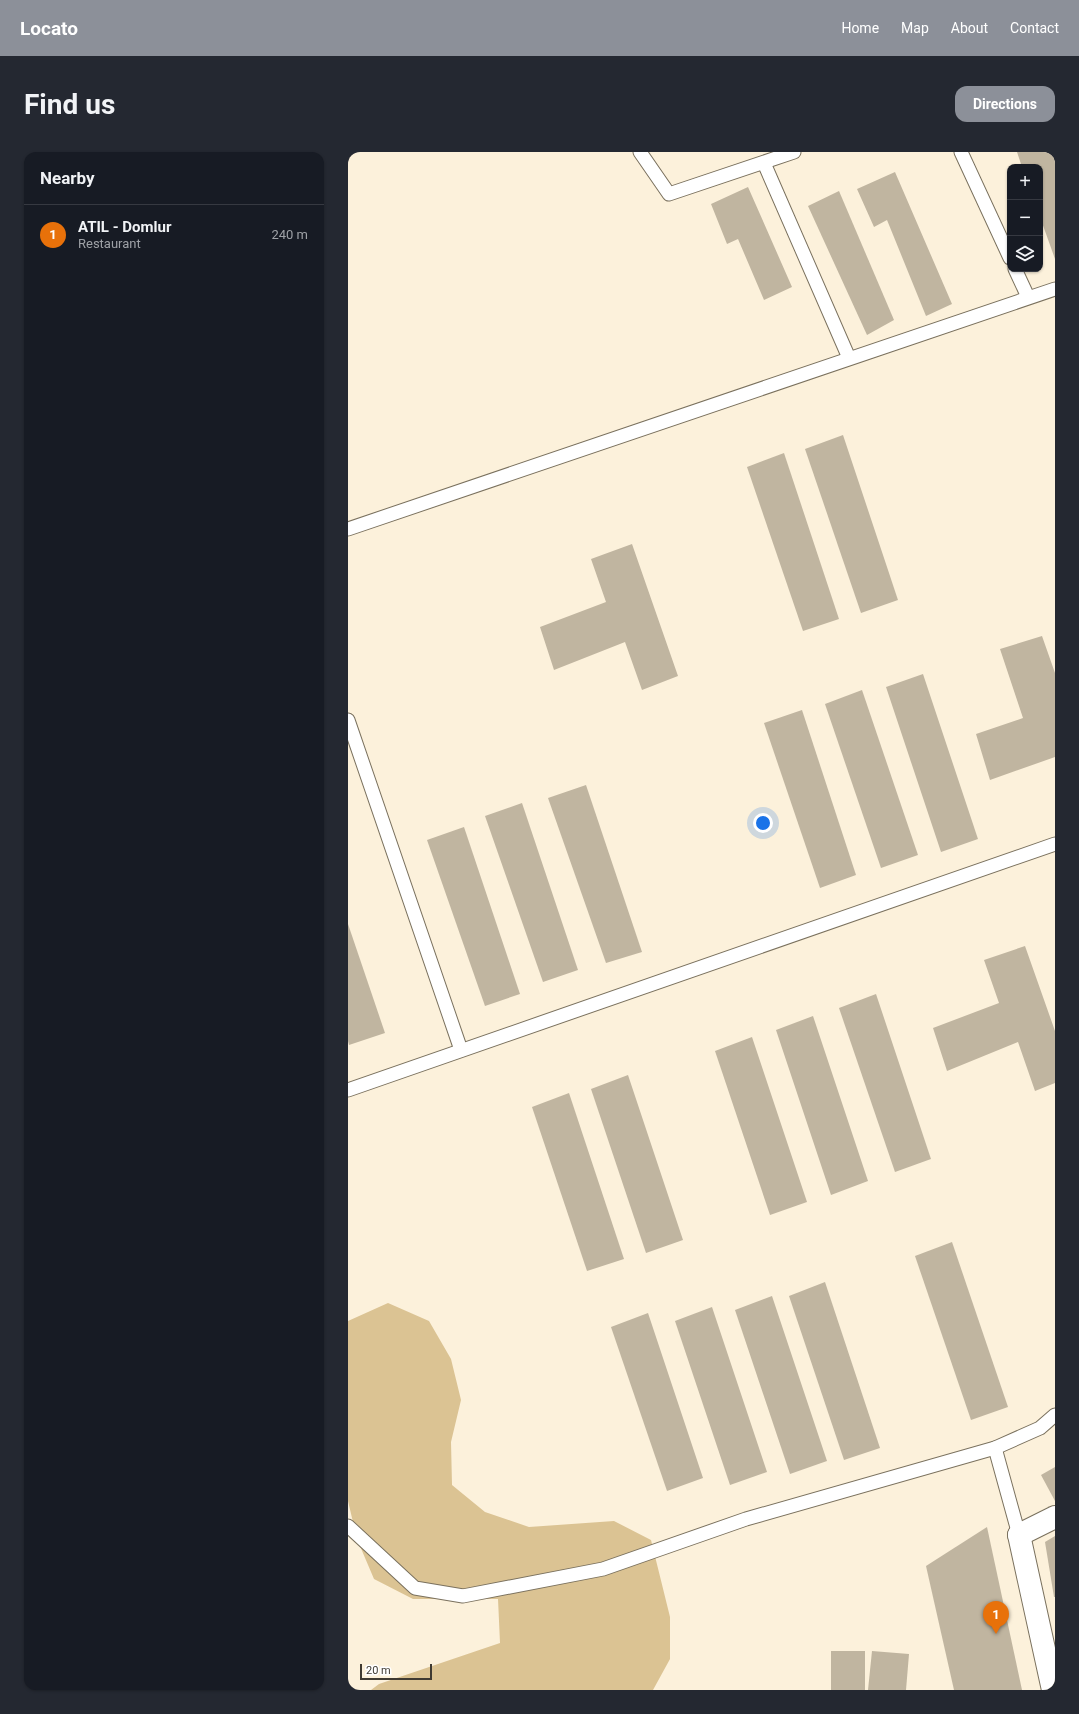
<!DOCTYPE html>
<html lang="en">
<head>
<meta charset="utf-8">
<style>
	:root { --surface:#171b24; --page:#242831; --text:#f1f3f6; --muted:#9ea1a6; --line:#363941; --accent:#8c9099 }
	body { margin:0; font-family:Roboto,sans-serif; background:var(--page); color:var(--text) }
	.controls { position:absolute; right:12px; top:12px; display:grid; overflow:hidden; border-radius:8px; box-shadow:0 1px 3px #0004 }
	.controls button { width:36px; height:36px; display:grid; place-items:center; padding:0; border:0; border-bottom:1px solid var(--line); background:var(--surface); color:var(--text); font:20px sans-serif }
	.scale { position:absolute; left:12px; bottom:10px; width:72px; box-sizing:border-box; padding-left:4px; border:2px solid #3f3a32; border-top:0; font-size:11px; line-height:14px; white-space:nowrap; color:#3f3a32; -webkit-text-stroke:3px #fff; paint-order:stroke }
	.you { position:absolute; left:415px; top:671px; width:14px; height:14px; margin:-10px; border:3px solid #fff; border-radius:50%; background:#1a73e8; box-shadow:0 0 0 6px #1a73e833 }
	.badge { display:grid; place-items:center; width:26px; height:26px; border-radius:50%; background:var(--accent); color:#fff; font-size:13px; font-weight:700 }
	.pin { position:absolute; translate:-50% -33px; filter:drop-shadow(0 1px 2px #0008) }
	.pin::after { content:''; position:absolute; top:21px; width:14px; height:12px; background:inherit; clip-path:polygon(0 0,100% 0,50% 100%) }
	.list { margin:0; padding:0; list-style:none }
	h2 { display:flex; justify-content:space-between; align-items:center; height:52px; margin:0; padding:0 16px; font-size:17px }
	h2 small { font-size:13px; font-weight:400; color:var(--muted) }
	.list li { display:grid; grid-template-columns:26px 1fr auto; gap:12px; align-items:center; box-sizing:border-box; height:60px; padding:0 16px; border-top:1px solid var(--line) }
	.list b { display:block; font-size:15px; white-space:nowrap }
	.list p { margin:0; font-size:13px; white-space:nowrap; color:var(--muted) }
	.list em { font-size:13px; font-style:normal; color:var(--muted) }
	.icon { flex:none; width:22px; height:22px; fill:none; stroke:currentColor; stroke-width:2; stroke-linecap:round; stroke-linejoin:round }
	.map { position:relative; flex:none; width:707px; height:1538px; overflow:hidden; border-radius:12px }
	header { display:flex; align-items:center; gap:24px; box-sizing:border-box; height:56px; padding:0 20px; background:var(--accent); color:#fff }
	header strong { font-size:19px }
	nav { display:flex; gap:22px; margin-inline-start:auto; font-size:14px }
	.intro { display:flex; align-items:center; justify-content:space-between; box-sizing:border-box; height:96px; padding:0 24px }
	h1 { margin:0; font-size:28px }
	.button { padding:10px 18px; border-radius:12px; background:var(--accent); color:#fff; font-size:14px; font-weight:700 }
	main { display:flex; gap:24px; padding:0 24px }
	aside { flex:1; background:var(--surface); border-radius:12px; box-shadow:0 1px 3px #0004 }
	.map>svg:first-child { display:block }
	.green { fill:#dbc393 }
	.building { fill:#c0b5a0 }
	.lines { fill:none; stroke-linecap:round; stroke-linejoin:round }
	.service-casing { stroke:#7a715e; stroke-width:15 }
	.minor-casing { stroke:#7a715e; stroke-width:24 }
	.tertiary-casing { stroke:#7a715e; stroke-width:24 }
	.service { stroke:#fff; stroke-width:13 }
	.minor { stroke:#fff; stroke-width:22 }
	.tertiary { stroke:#fff; stroke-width:22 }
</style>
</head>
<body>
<header>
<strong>Locato</strong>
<nav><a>Home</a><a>Map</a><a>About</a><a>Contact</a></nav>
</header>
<div class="intro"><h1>Find us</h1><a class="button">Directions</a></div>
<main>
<aside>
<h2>Nearby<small></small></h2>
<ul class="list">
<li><span class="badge" style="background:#e8710a">1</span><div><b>ATIL - Domlur</b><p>Restaurant</p></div><em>240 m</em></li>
</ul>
</aside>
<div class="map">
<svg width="707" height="1538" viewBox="0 0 707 1538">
	<rect width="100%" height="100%" fill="#fcf1db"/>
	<path class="green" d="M40 1151 81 1169 103 1207 113 1248 103 1290 104 1333 137 1360 181 1375 266 1369 303 1388 322 1465V1507L305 1538H23L31 1532 152 1491 150 1447H65L26 1427 9 1387 0 1349V1169Z"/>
	<g class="building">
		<path d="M669 0H707V107L692 65V15H674Z"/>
		<path d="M547 20 604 152 578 164 539 68 526 75 509 37Z"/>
		<path d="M400 35 444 135 416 148 390 87 379 92 363 52Z"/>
		<path d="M491 39 546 168 519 183 460 54Z"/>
		<path d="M495 283 550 448 513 461 457 297Z"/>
		<path d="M436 301 491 467 455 479 399 315Z"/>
		<path d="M284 392 330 524 294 538 277 490 206 518 192 475 258 450 243 407Z"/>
		<path d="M694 484 707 521V605L642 628 628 582 675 566 652 497Z"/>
		<path d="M575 522 630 687 593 700 538 535Z"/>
		<path d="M514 538 570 703 533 716 477 552Z"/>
		<path d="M454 558 508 723 472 736 416 571Z"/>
		<path d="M238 633 294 800 258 811 200 646Z"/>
		<path d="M174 651 230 818 195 830 137 664Z"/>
		<path d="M116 675 172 842 137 854 79 688Z"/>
		<path d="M0 772 37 881 1 893 0 889Z"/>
		<path d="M677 794 707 879V931L687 939 670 890 599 919 585 876 651 851 636 808Z"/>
		<path d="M528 842 583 1007 547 1020 491 856Z"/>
		<path d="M465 864 520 1029 483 1043 428 878Z"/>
		<path d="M404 885 459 1050 422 1063 367 899Z"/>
		<path d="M280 923 335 1088 298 1101 243 937Z"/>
		<path d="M221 941 276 1107 239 1119 184 955Z"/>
		<path d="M604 1090 660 1255 623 1268 567 1104Z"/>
		<path d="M477 1130 532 1296 496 1308 441 1144Z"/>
		<path d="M424 1144 479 1309 442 1322 387 1158Z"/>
		<path d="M364 1155 419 1320 382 1333 327 1169Z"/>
		<path d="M300 1161 355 1326 319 1339 263 1175Z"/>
		<path d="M707 1315V1349L693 1323Z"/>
		<path d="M639 1375 674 1538H606L578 1414Z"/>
		<path d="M707 1384V1445H706L697 1390Z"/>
		<rect x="483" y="1499" width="34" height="39"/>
		<path d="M524 1499 561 1502 558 1538H520Z"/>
	</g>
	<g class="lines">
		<defs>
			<g id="service">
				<path d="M292 0 321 42 446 0"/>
				<path d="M613 0 662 106"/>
				<path d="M416 11 501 206"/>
				<path d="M667 117 680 145"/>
				<path d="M0 377 707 137"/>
				<path d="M0 568 113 898"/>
				<path d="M0 938 707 692"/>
				<path d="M0 1374 67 1436 115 1444 255 1417 398 1367 647 1296"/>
				<path d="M671 1383 647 1296 692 1276 707 1263"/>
			</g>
			<path id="minor" d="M671 1383 707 1365"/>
			<path id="tertiary" d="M671 1383 705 1538"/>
		</defs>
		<use href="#service" class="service-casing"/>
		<use href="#minor" class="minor-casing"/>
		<use href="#tertiary" class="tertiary-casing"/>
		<use href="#service" class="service"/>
		<use href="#minor" class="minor"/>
		<use href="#tertiary" class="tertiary"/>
	</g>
</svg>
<div class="controls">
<button>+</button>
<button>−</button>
<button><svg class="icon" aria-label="layers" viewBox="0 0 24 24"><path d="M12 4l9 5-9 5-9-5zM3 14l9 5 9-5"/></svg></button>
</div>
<div class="scale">20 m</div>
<div class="you"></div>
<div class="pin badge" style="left:648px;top:1482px;background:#e8710a">1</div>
</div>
</main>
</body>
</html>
